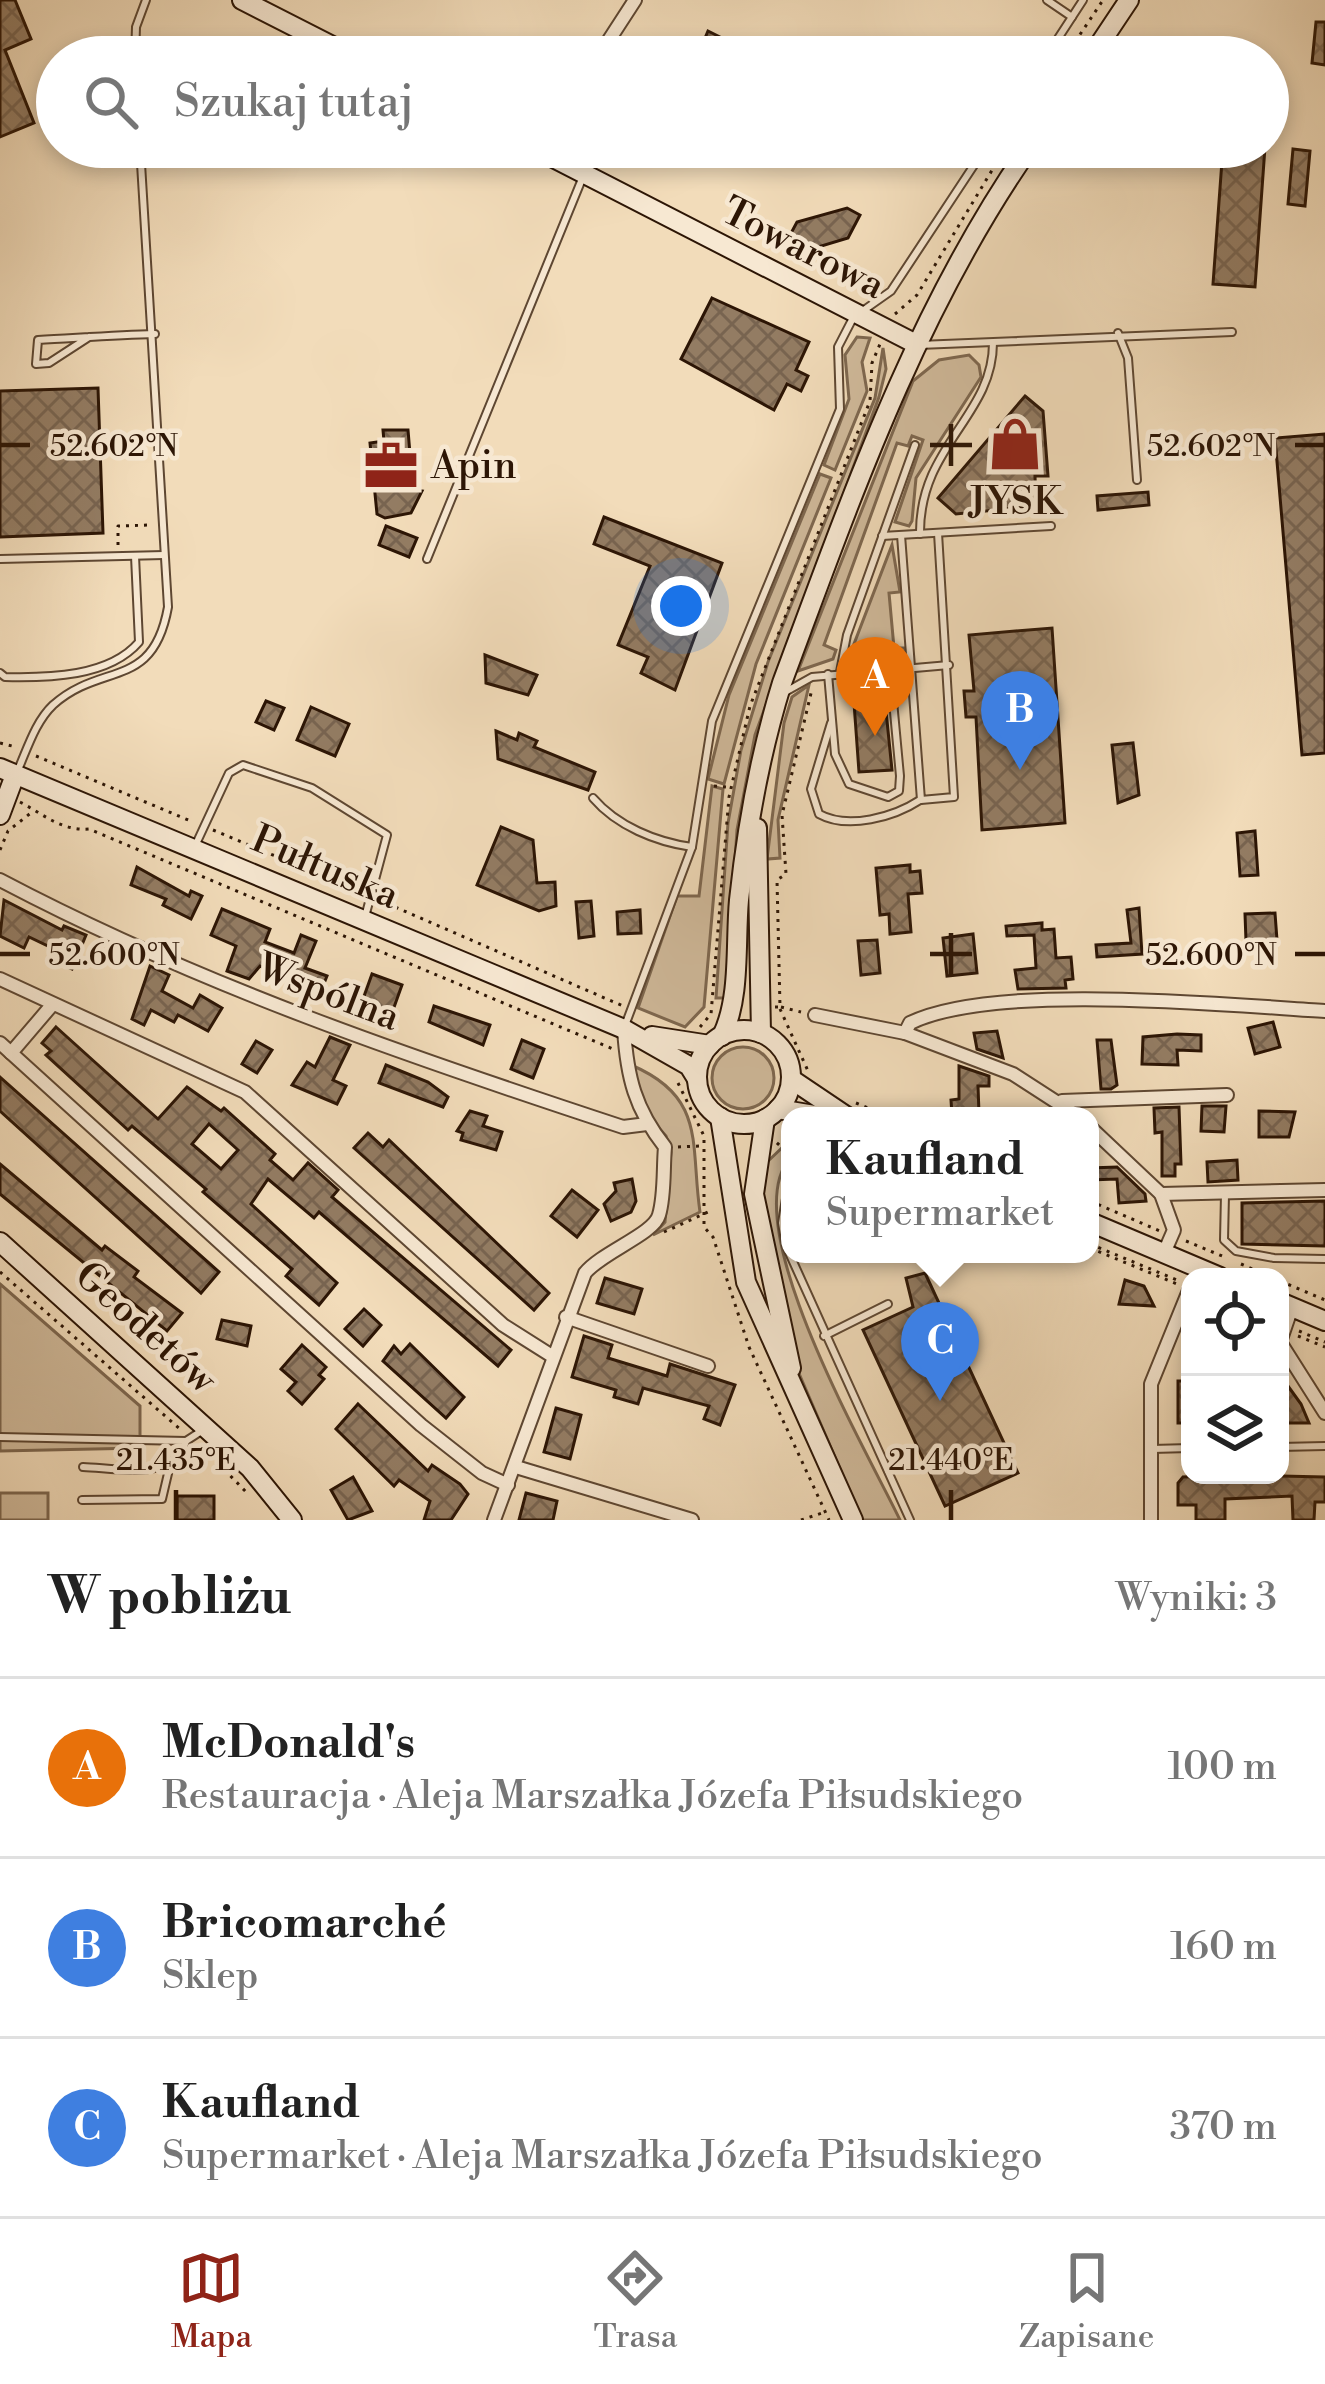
<!DOCTYPE html>
<html lang="pl">
<head>
<meta charset="utf-8">
<style>
	:root { --surface:#fff; --page:#f6f6f6; --text:#222; --muted:#767676; --line:#e0e0e0; --accent:#8f2418 }
	body { margin:0; font-family:"Libre Bodoni",serif; background:var(--page); color:var(--text) }
	.controls { position:absolute; right:36px; bottom:36px; display:grid; overflow:hidden; border-radius:24px; box-shadow:0 6px 18px #0003 }
	.controls button { width:108px; height:108px; display:grid; place-items:center; padding:0; border:0; border-bottom:3px solid var(--line); background:var(--surface); color:var(--text); font:60px sans-serif }
	.you { position:absolute; left:681px; top:606px; width:42px; height:42px; margin:-30px; border:9px solid #fff; border-radius:50%; background:#1a73e8; box-shadow:0 0 0 18px #1a73e833 }
	.badge { display:grid; place-items:center; width:78px; height:78px; border-radius:50%; background:var(--accent); color:#fff; font-size:39px; font-weight:700 }
	.pin { position:absolute; translate:-50% -99px; filter:drop-shadow(0 3px 6px #0008) }
	.pin::after { content:''; position:absolute; top:63px; width:42px; height:36px; background:inherit; clip-path:polygon(0 0,100% 0,50% 100%) }
	.popup { position:absolute; left:781px; top:1107px; width:318px; height:156px; box-sizing:border-box; display:grid; place-content:center; border-radius:24px; background:var(--surface); filter:drop-shadow(0 3px 9px #0005); font-size:39px; white-space:nowrap; color:var(--muted) }
	.popup b { font-size:45px; color:var(--text) }
	.popup::after { content:''; position:absolute; left:50%; top:100%; margin-left:-24px; border:24px solid transparent; border-top-color:var(--surface) }
	.list { margin:0; padding:0; list-style:none }
	h2 { display:flex; justify-content:space-between; align-items:center; height:156px; margin:0; padding:0 48px; font-size:51px }
	h2 small { font-size:39px; font-weight:400; color:var(--muted) }
	.list li { display:grid; grid-template-columns:78px 1fr auto; gap:36px; align-items:center; box-sizing:border-box; height:180px; padding:0 48px; border-top:3px solid var(--line) }
	.list b { display:block; font-size:45px; white-space:nowrap }
	.list p { margin:0; font-size:39px; white-space:nowrap; color:var(--muted) }
	.list em { font-size:39px; font-style:normal; color:var(--muted) }
	.icon { flex:none; width:66px; height:66px; fill:none; stroke:currentColor; stroke-width:2; stroke-linecap:round; stroke-linejoin:round }
	.map { position:relative; flex:none; width:1325px; height:1520px; overflow:hidden }
	.search { position:absolute; background:var(--surface); box-shadow:0 6px 18px #0003; left:36px; right:36px; top:36px; height:132px; display:flex; align-items:center; gap:30px; box-sizing:border-box; padding:0 42px; border-radius:66px; color:var(--muted); font-size:45px }
	.sheet { height:696px; background:var(--surface) }
	nav { display:flex; justify-content:space-around; align-items:center; box-sizing:border-box; height:168px; border-top:3px solid var(--line); background:var(--surface); font-size:33px; color:var(--muted) }
	nav a { display:grid; justify-items:center; gap:6px }
	nav .on { color:var(--accent) }
	.map>svg:first-child { display:block }
	.green { fill:#d0ba9b; stroke:#7e6850; stroke-width:3 }
	.building { fill:url(#building-cross-hatch); stroke:#2c1505; stroke-width:3; fill-rule:evenodd }
	.lines { fill:none; stroke-linecap:round; stroke-linejoin:round }
	.lane-casing { stroke:#5e4732; stroke-width:10 }
	.street-casing { stroke:#5e4732; stroke-width:16 }
	.secondary-casing { stroke:#2c1505; stroke-width:22 }
	.path { stroke:#2c1505; stroke-width:3; stroke-dasharray:3 6; stroke-linecap:butt }
	.lane { stroke:#f7e8d2; stroke-width:6 }
	.street { stroke:#f7e8d2; stroke-width:12 }
	.secondary { stroke:#f7e8d2; stroke-width:18 }
	.ticks { fill:none; stroke:#2c1505; stroke-width:4.5 }
	.labels { text-anchor:middle; dominant-baseline:central; stroke-width:9; stroke-linejoin:round; paint-order:stroke }
	.street-label { font-size:39px; fill:#2c1505; stroke:#f7e8d2 }
	.poi-label { font-size:39px; fill:#2c1505; stroke:#f7e8d2; text-anchor:start }
	.ticks-label { font-size:30px; text-anchor:middle; fill:#2c1505; stroke:#f7e8d2; stroke-width:9; stroke-linejoin:round; paint-order:stroke }
</style>
</head>
<body>
<div class="map">
<svg width="1325" height="1520" viewBox="0 0 1325 1520">
	<defs>
		<pattern id="building-cross-hatch" width="8" height="8" patternUnits="userSpaceOnUse" patternTransform="scale(3)"><rect width="8" height="8" fill="#937c63"/><path d="M0 0l8 8M0 8l8-8" fill="none" stroke="#786450"/></pattern>
	</defs>
	<rect width="100%" height="100%" fill="#f2dcba"/>
	<filter id="stains"><feTurbulence type="fractalNoise" baseFrequency=".00167" numOctaves="4"/><feColorMatrix values="0 0 0 0 .2 0 0 0 0 .09 0 0 0 0 .02 0 0 0 .5 -.17"/></filter>
	<radialGradient id="worn" r=".72"><stop offset=".6" stop-color="#630" stop-opacity="0"/><stop offset="1" stop-color="#630" stop-opacity=".3"/></radialGradient>
	<g class="green">
		<path d="M857 337 870 338 862 362 867 391 835 470 824 465 849 399 845 355Z"/>
		<path d="M883 348 886 369 879 397 755 735 737 830 726 998H716L728 823 741 750 768 662 875 398Z"/>
		<path d="M969 355 979 365 981 377 916 478 912 521 909 526 895 522 923 440 912 436 908 446 897 443 824 645 836 650 833 659 798 671 913 381 939 360Z"/>
		<path d="M820 474 831 478 756 664 724 784 708 779 729 695Z"/>
		<path d="M892 545 900 592 889 593 894 648H907L897 660 858 663 849 657Z"/>
		<path d="M809 685 778 820 780 858 767 859 784 723 792 697Z"/>
		<path d="M712 786 723 789 704 1007 685 1027 638 1008 677 896H699Z"/>
		<circle cx="743" cy="1078" r="31"/>
		<path d="M631 1065C707 1097 690 1145 700 1212L653 1235 665 1222 671 1152 666 1136 645 1112Z"/>
		<path d="M786 1144 790 1158C734 1223 867 1451 900 1520H862L798 1371 759 1196 764 1165Z"/>
		<path d="M0 1284 140 1406V1448L0 1451Z"/>
		<rect x="0" y="1493" width="48" height="27"/>
	</g>
	<g class="building">
		<path d="M0 0H15L31 39 5 50 34 123 0 137Z"/>
		<path d="M1316 22H1325V65L1312 63Z"/>
		<path d="M708 31 760 57H697Z"/>
		<path d="M1223 147H1265L1255 287 1213 284Z"/>
		<path d="M1293 149 1310 151 1305 206 1288 204Z"/>
		<path d="M847 208 860 215 848 238 815 248 790 235 797 222Z"/>
		<path d="M712 298 809 342 796 370 808 376 801 391 787 384 774 410 681 359Z"/>
		<path d="M98 388 103 533 0 537V391Z"/>
		<path d="M1025 396 1043 411 1048 476H1035L1036 506 956 514 938 498Z"/>
		<path d="M383 430H408L413 490 422 491 411 513 385 518 377 514 370 443 384 441Z"/>
		<path d="M1325 434V753L1302 755 1275 438Z"/>
		<path d="M1148 492 1149 505 1098 510 1097 496Z"/>
		<path d="M604 517 722 563 675 690 641 673 648 657 618 645 650 566 594 544Z"/>
		<path d="M386 526 417 538 409 557 379 545Z"/>
		<path d="M1052 628 1065 823 982 830 976 717H966L964 691H974L969 635Z"/>
		<path d="M485 655 537 675 528 695 486 683Z"/>
		<path d="M266 701 284 708 274 730 256 722Z"/>
		<path d="M885 701 892 770 859 772 854 703Z"/>
		<path d="M311 707 349 724 335 756 297 740Z"/>
		<path d="M496 731 517 740 519 733 537 741 534 747 595 772 588 790 498 759Z"/>
		<path d="M1133 743 1139 795 1118 803 1112 745Z"/>
		<path d="M501 827 533 840 537 883 555 882 556 906 539 911 477 885Z"/>
		<path d="M1255 831 1258 875 1240 876 1237 833Z"/>
		<path d="M910 865V872L920 871 922 893 908 894 911 932 890 934 889 914 880 915 876 868Z"/>
		<path d="M137 867 189 896 191 891 202 896 191 919 163 905 166 899 131 885Z"/>
		<path d="M4 900 62 930 64 926 86 935 72 969 49 959 54 949 29 937 24 948 0 936Z"/>
		<path d="M591 901 594 936 579 938 576 902Z"/>
		<path d="M1139 908 1142 954 1097 957 1096 945 1131 943 1127 910Z"/>
		<path d="M222 909 270 929 265 942 294 953 301 935 316 941 305 968 327 976 317 1001 291 991 295 981 260 966 249 979 227 971 236 946 211 935Z"/>
		<path d="M640 910 641 933 618 934 617 912Z"/>
		<path d="M1275 913 1277 940 1246 941 1245 914Z"/>
		<path d="M1042 923V930L1054 929 1056 958 1071 957 1073 979 1065 980 1066 988 1018 989 1015 970 1036 968 1034 935 1007 936 1006 926Z"/>
		<path d="M973 934 977 973 947 976 943 938Z"/>
		<path d="M877 940 880 973 861 975 858 941Z"/>
		<path d="M150 966 169 975 162 991 193 1008 200 995 222 1008 208 1031 178 1015 174 1022 151 1010 144 1025 132 1019Z"/>
		<path d="M372 974 402 985 388 1024 358 1013Z"/>
		<path d="M434 1006 490 1025 483 1045 429 1022Z"/>
		<path d="M1273 1022 1280 1047 1255 1054 1248 1028Z"/>
		<path d="M56 1027 158 1119 187 1087 221 1111 224 1108 275 1154 270 1160 293 1180 308 1163 338 1190 332 1197 511 1350 498 1366 319 1212 314 1218 268 1179 251 1204 337 1283 319 1305 286 1276 292 1269 203 1192 206 1189 132 1126 128 1130 46 1055 51 1051 42 1043ZM209 1124 238 1150 221 1169 192 1144Z"/>
		<path d="M997 1031 1003 1058 977 1049 974 1033Z"/>
		<path d="M1177 1034 1201 1035V1051L1177 1050 1178 1065 1142 1064 1143 1037Z"/>
		<path d="M330 1037 350 1045 333 1080 346 1086 337 1104 292 1085 307 1062 315 1067Z"/>
		<path d="M522 1040 544 1049 533 1078 511 1069Z"/>
		<path d="M1097 1040H1111L1117 1085 1111 1089H1101Z"/>
		<path d="M256 1041 272 1050 257 1073 242 1064Z"/>
		<path d="M386 1065 428 1082 448 1097 443 1107 379 1083Z"/>
		<path d="M959 1066 989 1076V1086H978L979 1113 952 1115 951 1100 959 1099Z"/>
		<path d="M0 1077 219 1272 201 1293 0 1111Z"/>
		<path d="M1202 1106H1226L1224 1132 1201 1131Z"/>
		<path d="M1179 1107 1181 1164H1175V1176H1162V1132L1155 1133 1154 1108Z"/>
		<path d="M470 1111 487 1116 483 1126 502 1132 496 1150 461 1140 463 1133 457 1131Z"/>
		<path d="M1259 1111 1295 1112 1289 1137H1259Z"/>
		<path d="M368 1133 383 1147 389 1140 549 1293 534 1310 354 1148Z"/>
		<path d="M1237 1160 1238 1180 1208 1182 1207 1162Z"/>
		<path d="M0 1164 102 1250 105 1246 138 1271 134 1277 182 1313 167 1331 0 1194Z"/>
		<path d="M1117 1167 1145 1194 1146 1201 1119 1203 1117 1179 1090 1180V1168Z"/>
		<path d="M632 1179 636 1201 631 1212 611 1221 604 1204 616 1191 614 1183Z"/>
		<path d="M572 1190 598 1210 577 1237 551 1216Z"/>
		<path d="M1325 1201V1246L1242 1244V1203Z"/>
		<path d="M925 1273 1018 1473 945 1506 863 1330 913 1307 906 1278Z"/>
		<path d="M605 1278 642 1289 634 1314 597 1303Z"/>
		<path d="M1125 1280 1144 1286 1154 1306 1119 1304Z"/>
		<path d="M364 1309 381 1325 363 1346 345 1329Z"/>
		<path d="M222 1320 251 1326 247 1346 217 1339Z"/>
		<path d="M584 1336 612 1345 608 1358 667 1376 670 1364 735 1385 720 1425 704 1419 709 1406 643 1388 638 1404 614 1397 616 1390 572 1377Z"/>
		<path d="M410 1344 464 1397 446 1418 383 1361 394 1346 401 1354Z"/>
		<path d="M302 1345 326 1367 319 1375 324 1379 302 1404 288 1391 296 1382 281 1369Z"/>
		<path d="M1280 1375 1301 1404 1309 1423H1280Z"/>
		<rect x="1178" y="1381" width="12" height="42"/>
		<path d="M358 1404 428 1471 432 1465 460 1484 468 1494 451 1520H424L430 1501 399 1480 394 1486 336 1429Z"/>
		<path d="M556 1408 581 1415 570 1459 544 1452Z"/>
		<path d="M1234 1475 1325 1477V1502H1315L1314 1520H1293L1292 1496 1225 1499V1520H1196V1505H1178V1483L1183 1477Z"/>
		<path d="M353 1477 372 1511 348 1520 331 1490Z"/>
		<path d="M526 1493 557 1501 553 1520H519Z"/>
		<rect x="177" y="1496" width="37" height="24"/>
	</g>
	<g class="lines">
		<defs>
			<g id="lane">
				<path d="M1047 0 1072 17"/>
				<path d="M135 57 136 27 146 0"/>
				<path d="M1046 57 1083 0"/>
				<path d="M864 310 891 291 986 147"/>
				<path d="M1118 333 1128 358 1137 480"/>
				<path d="M89 337 49 363 36 364 38 340C77 338 116 335 155 334"/>
				<path d="M919 345 1232 332"/>
				<path d="M920 534C919 446 993 416 993 343"/>
				<path d="M901 535 921 800 954 797 938 533"/>
				<path d="M882 536 1051 526"/>
				<path d="M0 559 164 555"/>
				<path d="M427 559 582 179"/>
				<path d="M840 672 847 635 915 445"/>
				<path d="M0 673 5 677C48 678 109 677 139 642L135 556"/>
				<path d="M828 674 835 754 849 784 888 797 899 791 900 776 890 669"/>
				<path d="M787 691 812 677 949 665"/>
				<path d="M831 723 811 789 819 814C848 830 894 817 920 800"/>
				<path d="M17 772C27 750 35 722 53 705 102 661 153 691 168 607L140 147"/>
				<path d="M593 798C617 826 656 842 692 847"/>
				<path d="M196 844 229 773 243 765 312 788 387 835 365 917"/>
				<path d="M626 1023 692 847 712 721 840 409 838 347 853 318"/>
				<path d="M790 1174 782 1223 786 1246 910 1520"/>
				<path d="M1225 1194 1224 1240 1236 1251 1274 1258 1325 1259"/>
				<path d="M824 1336 888 1304"/>
				<path d="M0 1437 186 1441 203 1430"/>
				<path d="M1280 1447 1325 1446"/>
				<path d="M1152 1449 1190 1448"/>
				<path d="M83 1467C116 1468 175 1482 186 1441"/>
				<path d="M82 1500 162 1499 170 1465"/>
			</g>
			<g id="street">
				<path d="M598 57 635 0"/>
				<path d="M0 880C199 985 410 1057 623 1127L647 1124"/>
				<path d="M0 979 245 1092 503 1325 552 1356"/>
				<path d="M815 1015 905 1033"/>
				<path d="M0 1043 421 1425 482 1473 508 1485"/>
				<path d="M11 1053 52 1005"/>
				<path d="M1062 1101 1227 1095"/>
				<path d="M1078 1116 1013 1074 905 1033 910 1023C994 982 1227 1005 1325 1011"/>
				<path d="M1090 1127 1161 1194 1174 1230 1164 1253"/>
				<path d="M1161 1194 1325 1190"/>
				<path d="M1292 1307 1280 1342 1325 1413"/>
				<path d="M566 1317 708 1366"/>
				<path d="M516 1467 692 1520"/>
				<path d="M494 1520 585 1273C602 1252 654 1234 659 1215 665 1195 663 1169 665 1147 635 1109 627 1077 624 1029"/>
				<path d="M1151 1520V1384L1190 1288"/>
			</g>
			<g id="secondary">
				<path d="M242 0 354 57"/>
				<path d="M1091 57 1129 0"/>
				<path d="M532 147 916 344"/>
				<path d="M0 768 624 1029 689 1066 697 1079"/>
				<path d="M0 815 15 775"/>
				<path d="M757 828 761 1033"/>
				<circle cx="744" cy="1077" r="47"/>
				<path d="M652 1036 710 1045"/>
				<path d="M722 1036C741 997 735 943 739 900 747 825 760 754 782 683 851 498 916 310 1030 147"/>
				<path d="M791 1079 846 1116"/>
				<path d="M778 1109 820 1116"/>
				<path d="M720 1117 746 1282 853 1520"/>
				<path d="M765 1119 754 1194 791 1368"/>
				<path d="M1090 1222 1220 1277"/>
				<path d="M0 1242 250 1468 292 1520"/>
				<path d="M1280 1302 1325 1321"/>
			</g>
		</defs>
		<use href="#lane" class="lane-casing"/>
		<use href="#street" class="street-casing"/>
		<use href="#secondary" class="secondary-casing"/>
		<g class="path">
			<path d="M1065 57 1103 0"/>
			<path d="M895 314 917 295 1006 147"/>
			<path d="M118 545V526L150 525"/>
			<path d="M0 743 16 747"/>
			<path d="M36 756 193 822"/>
			<path d="M714 786 726 787"/>
			<path d="M20 802C43 814 61 831 89 829L613 1049"/>
			<path d="M213 830 359 891"/>
			<path d="M0 850 8 831 32 812"/>
			<path d="M379 900 623 1006"/>
			<path d="M775 1007H780L777 880 786 874 782 815 812 689"/>
			<path d="M781 1007 801 1012"/>
			<path d="M780 1009 808 1071"/>
			<path d="M700 1027 711 1014 729 797 750 706 870 401 872 363 880 344"/>
			<path d="M678 1083 704 1136V1227L713 1237 749 1347 829 1520"/>
			<path d="M856 1103 887 1116"/>
			<path d="M777 1145 790 1131"/>
			<path d="M678 1147 701 1146"/>
			<path d="M1090 1201 1160 1231"/>
			<path d="M664 1232 710 1211"/>
			<path d="M1186 1241 1227 1258"/>
			<path d="M1090 1244 1177 1280"/>
			<path d="M1090 1248 1177 1284"/>
			<path d="M1241 1264 1271 1277"/>
			<path d="M0 1272 180 1429"/>
			<path d="M1280 1281 1325 1300"/>
			<path d="M1299 1331 1325 1342"/>
			<path d="M1298 1336 1325 1347"/>
			<path d="M218 1463 249 1495"/>
			<path d="M801 1520 822 1513"/>
		</g>
		<use href="#lane" class="lane"/>
		<use href="#street" class="street"/>
		<use href="#secondary" class="secondary"/>
	</g>
	<path class="ticks" d="M951 424V466M0 445H30M930 445H972M1295 445H1325M951 933V975M0 954H30M930 954H972M1295 954H1325M176 1490V1520M951 1490V1520"/>
	<defs>
		<symbol id="shop-bare" viewBox="-9 -9 18 18"><path d="M-5-2.5h2.3a2.7 3.5 0 0 1 5.4 0H5L5.5 6h-11ZM-1.5-2.5h3a1.5 2.3 0 0 0-3 0Z" fill="#8f2418" stroke="#f7e8d2" stroke-width="2.5" paint-order="stroke"/></symbol>
		<symbol id="office-bare" viewBox="-9 -9 18 18"><path d="M-6-3h4V-5.5h4V-3h4V5H-6ZM-1-4.5V-3h2v-1.5ZM-6 0V1H6V0Z" fill="#8f2418" stroke="#f7e8d2" stroke-width="2.5" paint-order="stroke"/></symbol>
	</defs>
	<g fill-rule="evenodd">
		<use href="#shop-bare" x="977" y="406" width="76" height="76"/>
		<use href="#office-bare" x="353" y="428" width="76" height="76"/>
	</g>
	<g class="labels">
		<g class="street-label">
			<text transform="translate(803 249) rotate(27)">Towarowa</text>
			<text transform="translate(325 868) rotate(23)">Pułtuska</text>
			<text transform="translate(328 993) rotate(21)">Wspólna</text>
			<text transform="translate(145 1328) rotate(42)">Geodetów</text>
		</g>
		<g class="poi-label">
			<text x="431" y="466">Apin</text>
			<text x="1015" y="502" text-anchor="middle">JYSK</text>
		</g>
	</g>
	<g class="ticks-label">
		<text x="114" y="456">52.602°N</text>
		<text x="1211" y="456">52.602°N</text>
		<text x="114" y="965">52.600°N</text>
		<text x="1211" y="965">52.600°N</text>
		<text x="176" y="1470">21.435°E</text>
		<text x="951" y="1470">21.440°E</text>
	</g>
	<rect width="100%" height="100%" filter="url(#stains)"/>
	<rect width="100%" height="100%" fill="url(#worn)"/>
</svg>
<div class="controls">
<button><svg class="icon" aria-label="locate" viewBox="0 0 24 24"><circle cx="12" cy="12" r="6"/><path d="M12 2v4M12 18v4M2 12h4M18 12h4"/></svg></button>
<button><svg class="icon" aria-label="layers" viewBox="0 0 24 24"><path d="M12 4l9 5-9 5-9-5zM3 14l9 5 9-5"/></svg></button>
</div>
<div class="you"></div>
<div class="pin badge" style="left:875px;top:736px;background:#e8710a">A</div>
<div class="pin badge" style="left:1020px;top:770px;background:#3f7fe0">B</div>
<div class="pin badge" style="left:940px;top:1401px;background:#3f7fe0">C</div>
<div class="popup"><b>Kaufland</b>Supermarket</div>
<div class="search"><svg class="icon" aria-label="search" viewBox="0 0 24 24"><circle cx="10" cy="10" r="6"/><path d="M15 15l6 6"/></svg>Szukaj tutaj</div>
</div>
<section class="sheet">
<h2>W pobliżu<small>Wyniki: 3</small></h2>
<ul class="list">
<li><span class="badge" style="background:#e8710a">A</span><div><b>McDonald's</b><p>Restauracja · Aleja Marszałka Józefa Piłsudskiego</p></div><em>100 m</em></li>
<li><span class="badge" style="background:#3f7fe0">B</span><div><b>Bricomarché</b><p>Sklep</p></div><em>160 m</em></li>
<li><span class="badge" style="background:#3f7fe0">C</span><div><b>Kaufland</b><p>Supermarket · Aleja Marszałka Józefa Piłsudskiego</p></div><em>370 m</em></li>
</ul>
</section>
<nav>
<a class="on"><svg class="icon" aria-label="map" viewBox="0 0 24 24"><path d="M3 6l6-2 6 2 6-2v14l-6 2-6-2-6 2zM9 4v14M15 6v14"/></svg>Mapa</a>
<a><svg class="icon" aria-label="directions" viewBox="0 0 24 24"><path d="M12 3l9 9-9 9-9-9zM9 14v-3h6M13 9l2 2-2 2"/></svg>Trasa</a>
<a><svg class="icon" aria-label="saved" viewBox="0 0 24 24"><path d="M7 4h10v16l-5-4-5 4z"/></svg>Zapisane</a>
</nav>
</body>
</html>
